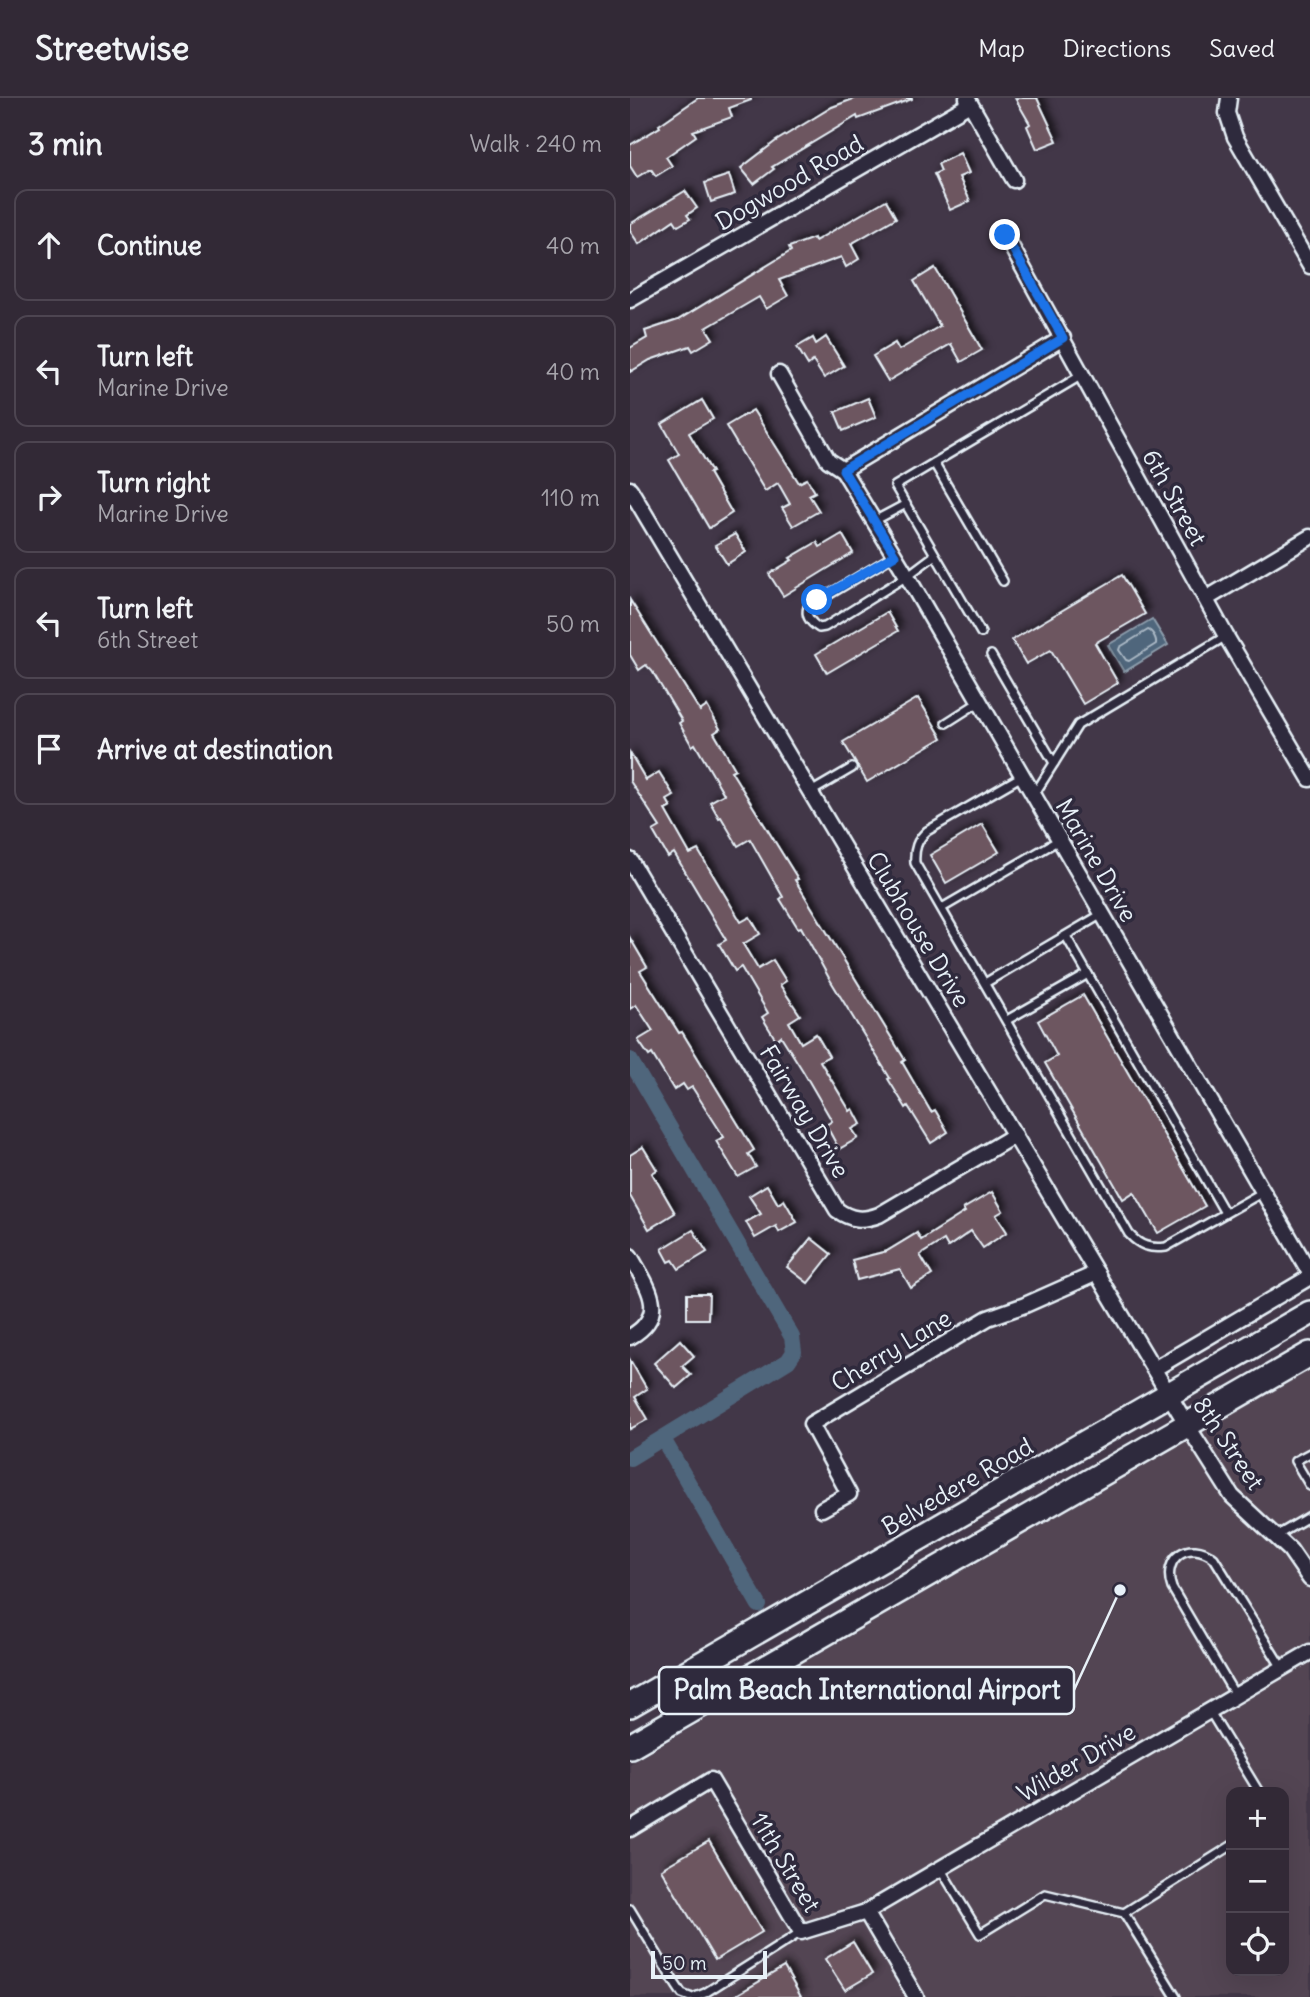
<!DOCTYPE html>
<html lang="en">
<head>
<meta charset="utf-8">
<style>
	:root { --surface:#322936; --page:#3a313e; --text:#f1f3f6; --muted:#a8a6ad; --line:#4d4551 }
	body { margin:0; font-family:Delius,sans-serif; background:var(--page); color:var(--text) }
	.controls { position:absolute; right:21px; bottom:21px; display:grid; overflow:hidden; border-radius:14px; box-shadow:0 7px 28px #0002 }
	.controls button { width:63px; height:63px; display:grid; place-items:center; padding:0; border:0; border-bottom:2px solid var(--line); background:var(--surface); color:var(--text); font:35px sans-serif }
	.scale { position:absolute; left:21px; bottom:18px; width:116px; box-sizing:border-box; padding-left:7px; border:4px solid #e8f1f8; border-top:0; font-size:19px; line-height:24px; white-space:nowrap; color:#e8f1f8; -webkit-text-stroke:5px #2f2a3d; paint-order:stroke }
	.stop { position:absolute; width:21px; height:21px; margin:-16px; border:5px solid #1a73e8; border-radius:50%; background:#fff }
	.stop.end { background:#1a73e8; border-color:#fff; box-shadow:0 2px 7px #0008 }
	.list { margin:0; padding:0; list-style:none }
	h2 { display:flex; justify-content:space-between; align-items:center; height:91px; margin:0; padding:0 28px; font-size:30px }
	h2 small { font-size:23px; font-weight:400; color:var(--muted) }
	.list li { display:grid; grid-template-columns:46px 1fr auto; gap:21px; align-items:center; box-sizing:border-box; height:112px; margin:0 14px 14px; padding:0 14px; border:2px solid var(--line); border-radius:14px }
	.list b { display:block; font-size:26px; white-space:nowrap }
	.list p { margin:0; font-size:23px; white-space:nowrap; color:var(--muted) }
	.list em { font-size:23px; font-style:normal; color:var(--muted) }
	.icon { flex:none; width:38px; height:38px; fill:none; stroke:currentColor; stroke-width:2; stroke-linecap:round; stroke-linejoin:round }
	.map { position:relative; flex:none; width:680px; height:1899px; overflow:hidden }
	header { display:flex; align-items:center; gap:42px; box-sizing:border-box; height:98px; padding:0 35px; background:var(--surface); border-bottom:2px solid var(--line) }
	header strong { font-size:33px }
	nav { display:flex; gap:38px; margin-inline-start:auto; font-size:24px }
	main { display:flex }
	aside { flex:1; background:var(--surface) }
	.map>svg:first-child { display:block }
	.built { fill:#524452; fill-rule:evenodd }
	.water { fill:#50667b; stroke:#8d9ead; stroke-width:2 }
	.lines { fill:none; stroke-linecap:round; stroke-linejoin:round }
	.shore { stroke:#abb9c6; stroke-width:2 }
	.canal { stroke:#50667b; stroke-width:16 }
	.building { fill:#6d5660; stroke:#e8f1f8; stroke-width:2; filter:url(#shadow) }
	.lane-casing { stroke:#e8f1f8; stroke-width:12 }
	.street-casing { stroke:#e8f1f8; stroke-width:19 }
	.primary-casing { stroke:#e8f1f8; stroke-width:28 }
	.lane { stroke:#2f2a3d; stroke-width:7 }
	.street { stroke:#2f2a3d; stroke-width:14 }
	.primary { stroke:#2f2a3d; stroke-width:23 }
	.route { stroke:#1a73e8; stroke-width:9 }
	.labels { text-anchor:middle; dominant-baseline:central; stroke-width:7; stroke-linejoin:round; paint-order:stroke }
	.street-label { font-size:24px; fill:#e8f1f8; stroke:#2f2a3d }
	.leader { fill:none; stroke:#e8f1f8; stroke-width:2.5 }
	.callout-dot { fill:#e8f1f8; stroke:#2f2a3d; stroke-width:2.5 }
	.callout { fill:#2f2a3d; stroke:#e8f1f8; stroke-width:2.5 }
	.callout-label { font-size:26px; text-anchor:middle; font-weight:bold; fill:#e8f1f8 }
</style>
</head>
<body>
<header>
<strong>Streetwise</strong>
<nav><a>Map</a><a>Directions</a><a>Saved</a></nav>
</header>
<main>
<aside>
<h2>3 min<small>Walk · 240 m</small></h2>
<ul class="list">
<li><svg class="icon" aria-label="ahead" viewBox="0 0 24 24"><path d="M12 20V5M6 11l6-6 6 6"/></svg><div><b>Continue</b></div><em>40 m</em></li>
<li><svg class="icon" aria-label="left" viewBox="0 0 24 24"><path d="M17 20v-9H6M10 6l-5 5 5 5"/></svg><div><b>Turn left</b><p>Marine Drive</p></div><em>40 m</em></li>
<li><svg class="icon" aria-label="right" viewBox="0 0 24 24"><path d="M7 20v-9h11M14 6l5 5-5 5"/></svg><div><b>Turn right</b><p>Marine Drive</p></div><em>110 m</em></li>
<li><svg class="icon" aria-label="left" viewBox="0 0 24 24"><path d="M17 20v-9H6M10 6l-5 5 5 5"/></svg><div><b>Turn left</b><p>6th Street</p></div><em>50 m</em></li>
<li><svg class="icon" aria-label="arrive" viewBox="0 0 24 24"><path d="M6 21V4h12l-3 4 3 4H6"/></svg><div><b>Arrive at destination</b></div></li>
</ul>
</aside>
<div class="map">
<svg width="680" height="1899" viewBox="0 0 680 1899">
	<defs>
		<filter id="shadow"><feDropShadow dx="4.5" dy="-4.5" stdDeviation="3.5" flood-color="#0009"/></filter>
	</defs>
	<rect width="100%" height="100%" fill="#423748"/>
	<filter id="ink" filterUnits="userSpaceOnUse"><feTurbulence type="fractalNoise" baseFrequency=".0143" numOctaves="2"/><feDisplacementMap in="SourceGraphic" scale="14" xChannelSelector="R" yChannelSelector="G"/><feConvolveMatrix kernelMatrix="1 2 1 2 8 2 1 2 1" color-interpolation-filters="sRGB"/></filter>
	<g filter="url(#ink)">
		<path class="built" d="M680 1272V1899H0V1665ZM601 1694H654V1873H601Z"/>
		<path class="water" d="M522 521 538 547 494 574 478 547Z"/>
		<g class="lines">
			<path class="shore" d="M518 532C522 533 527 541 526 546L499 563 496 562 489 552 490 549Z"/>
			<g class="canal">
				<path d="M0 962 162 1239 164 1254 158 1263 0 1360"/>
				<path d="M33 1341 129 1507"/>
			</g>
		</g>
		<g class="building">
			<path d="M68 0H121V2L99 10 102 19 63 33 66 38 36 59 42 68 26 78 21 71 7 79 0 68V47L30 29 29 27Z"/>
			<path d="M226 0H282V1L228 21 227 18 142 69 144 71 124 86 111 70 146 43 179 23 202 9Z"/>
			<path d="M385 0H407L427 43 407 51 397 28 400 26Z"/>
			<path d="M330 55 339 75 329 79 340 103 320 112 304 76 311 73 308 66Z"/>
			<path d="M99 77 105 96 81 104 75 85Z"/>
			<path d="M55 93 67 110 57 117 60 121 48 128 44 122 9 146 0 133V126Z"/>
			<path d="M256 102 266 120 221 146 229 161 216 169 211 159 149 182 158 198 136 211 129 199 76 230 83 241 63 253 60 248 20 262 0 274V250L17 240 15 233 48 222 161 153 159 149 184 140 185 143Z"/>
			<path d="M305 170 352 252 331 264 321 246 258 283 243 258 265 245 269 252 310 228 284 183Z"/>
			<path d="M196 239 214 268 194 280 183 263 178 267 167 249 183 240 186 246Z"/>
			<path d="M238 300 246 319 213 333 205 314Z"/>
			<path d="M72 302 83 321 59 335 82 374 79 375 102 415 79 430 39 362 49 356 32 326Z"/>
			<path d="M123 312 169 385 177 381 185 394 179 397 189 413 163 428 152 410 160 406 148 385 135 393 96 328Z"/>
			<path d="M105 436 116 454 97 466 85 447Z"/>
			<path d="M212 436 223 455 153 498 139 476 162 462 160 460 187 444 190 449Z"/>
			<path d="M492 477 515 516 465 545 488 585 453 606 421 552 396 566 382 542Z"/>
			<path d="M0 502 70 613 77 608 90 631 84 635 105 671 101 673 168 781 165 782 275 962 272 964 301 1014 305 1012 318 1034 301 1045 278 1008 276 1010 258 981 260 980 199 880 171 829 168 830 150 801 153 799 120 741 108 748 91 719 89 720 80 704 94 696 65 646 62 648 49 625 52 623 22 573 16 567 9 572 0 557Z"/>
			<path d="M257 514 268 533 197 575 186 556Z"/>
			<path d="M288 600 312 640 237 684 213 644Z"/>
			<path d="M0 655 16 682 29 674 44 698 37 702 41 709 35 712 60 756 68 752 111 824 120 819 130 836 113 846 128 871 143 862 156 883 150 887 170 917 159 924 171 945 186 936 199 958 190 963 220 1013 223 1011 231 1026 222 1031 228 1040 209 1051 196 1027 202 1023 173 973 151 938 146 942 132 919 138 915 111 869 105 873 89 846 96 842 44 755 38 759 23 733 30 729 0 683Z"/>
			<path d="M352 726 369 754 316 785 300 757Z"/>
			<path d="M0 840 17 869 10 873 49 935 52 934 124 1052 118 1056 126 1069 108 1079 86 1043 94 1039 62 989 57 992 53 986 44 992 22 956 19 958 8 942 23 933 6 907 0 911Z"/>
			<path d="M453 897 575 1108 528 1135 504 1094 493 1101 415 965 427 958 408 923Z"/>
			<path d="M13 1049 27 1072 22 1075 45 1115 19 1131 0 1098V1057Z"/>
			<path d="M137 1087 148 1106 154 1102 167 1124 149 1134 146 1128 125 1140 116 1124 131 1116 119 1098Z"/>
			<path d="M362 1094 373 1113 366 1117 377 1134 353 1150 341 1133 318 1149 314 1142 290 1157 302 1177 281 1190 270 1171 227 1182 222 1162 257 1153 287 1135 291 1142 335 1114 333 1111Z"/>
			<path d="M63 1132 77 1154 49 1171 43 1162 39 1164 32 1151Z"/>
			<path d="M181 1140 201 1156 178 1185 157 1169Z"/>
			<path d="M57 1196H79L78 1221H57Z"/>
			<path d="M50 1242 64 1258 52 1268 61 1277 46 1290 24 1265Z"/>
			<path d="M0 1262 17 1291 5 1299 18 1321 0 1331Z"/>
			<path d="M79 1743 132 1834 85 1862 31 1771Z"/>
			<path d="M223 1844 242 1876 215 1892 195 1861Z"/>
			<path d="M154 1869 171 1899H103Z"/>
		</g>
		<g class="lines">
			<defs>
				<g id="lane">
					<path d="M304 365 373 483"/>
					<path d="M244 423 276 406"/>
					<path d="M265 457 178 509C175 518 181 525 189 530L195 529 277 478 305 457"/>
					<path d="M351 535 265 388 452 277"/>
					<path d="M361 557 424 665"/>
					<path d="M316 625 349 604"/>
					<path d="M392 678 297 733C287 742 284 751 285 765L499 1136C510 1148 520 1151 536 1149L633 1094"/>
					<path d="M181 694 222 670"/>
					<path d="M404 697 448 627 596 538"/>
					<path d="M312 810 429 742"/>
					<path d="M436 838 595 1115"/>
					<path d="M355 885 472 816"/>
					<path d="M377 922 458 876"/>
					<path d="M680 1355 665 1363 680 1388"/>
					<path d="M646 1438 680 1418"/>
					<path d="M605 1597 542 1490C531 1460 559 1440 584 1460L652 1570"/>
					<path d="M579 1612 629 1694"/>
					<path d="M310 1770 350 1836 415 1796 494 1815 546 1899"/>
					<path d="M0 1811 46 1887 52 1896 60 1899"/>
					<path d="M494 1815 601 1748"/>
					<path d="M65 1899 75 1895 171 1834"/>
				</g>
				<g id="street">
					<path d="M337 0 384 82"/>
					<path d="M599 0 597 15 605 39 680 168"/>
					<path d="M375 137 596 538 680 681"/>
					<path d="M0 202 340 6"/>
					<path d="M149 276 198 362 213 372 277 478 680 1175"/>
					<path d="M213 372 433 240"/>
					<path d="M0 391 557 1327 602 1398 660 1452 680 1481"/>
					<path d="M576 501 680 439"/>
					<path d="M0 762 207 1112C221 1122 233 1123 249 1117L385 1037"/>
					<path d="M0 1158C17 1188 40 1216 0 1239"/>
					<path d="M524 1271 680 1179"/>
					<path d="M192 1411 219 1396 181 1326 358 1220 395 1207 467 1175"/>
					<path d="M0 1731 81 1682 171 1834 236 1814 680 1554"/>
					<path d="M236 1814 286 1899"/>
				</g>
				<g id="primary">
					<path d="M0 1607 680 1215"/>
					<path d="M0 1648 680 1256"/>
				</g>
			</defs>
			<use href="#lane" class="lane-casing"/>
			<use href="#street" class="street-casing"/>
			<use href="#primary" class="primary-casing"/>
			<use href="#lane" class="lane"/>
			<use href="#street" class="street"/>
			<use href="#primary" class="primary"/>
		</g>
	</g>
	<g class="lines" filter="url(#ink)">
		<path class="route" d="M187 502 265 457 213 372 433 240 375 137"/>
	</g>
	<g class="labels">
		<g class="street-label">
			<text transform="translate(159 84) rotate(-30)">Dogwood Road</text>
			<text transform="translate(545 399) rotate(61)">6th Street</text>
			<text transform="translate(467 762) rotate(60)">Marine Drive</text>
			<text transform="translate(289 831) rotate(59)">Clubhouse Drive</text>
			<text transform="translate(175 1013) rotate(59)">Fairway Drive</text>
			<text transform="translate(261 1252) rotate(-31)">Cherry Lane</text>
			<text transform="translate(599 1345) rotate(56)">8th Street</text>
			<text transform="translate(327 1388) rotate(-30)">Belvedere Road</text>
			<text transform="translate(446 1664) rotate(-30)">Wilder Drive</text>
			<text transform="translate(156 1764) rotate(59)">11th Street</text>
		</g>
	</g>
	<path class="leader" d="M490 1492L444 1592"/>
	<circle class="callout-dot" cx="490" cy="1492" r="7"/>
	<rect class="callout" x="29" y="1569" width="415" height="47" rx="7"/>
	<g class="callout-label">
		<text x="237" y="1601">Palm Beach International Airport</text>
	</g>
</svg>
<div class="controls">
<button>+</button>
<button>−</button>
<button><svg class="icon" aria-label="locate" viewBox="0 0 24 24"><circle cx="12" cy="12" r="6"/><path d="M12 2v4M12 18v4M2 12h4M18 12h4"/></svg></button>
</div>
<div class="scale">50 m</div>
<div class="stop" style="left:187px;top:502px"></div>
<div class="stop end" style="left:375px;top:137px"></div>
</div>
</main>
</body>
</html>
